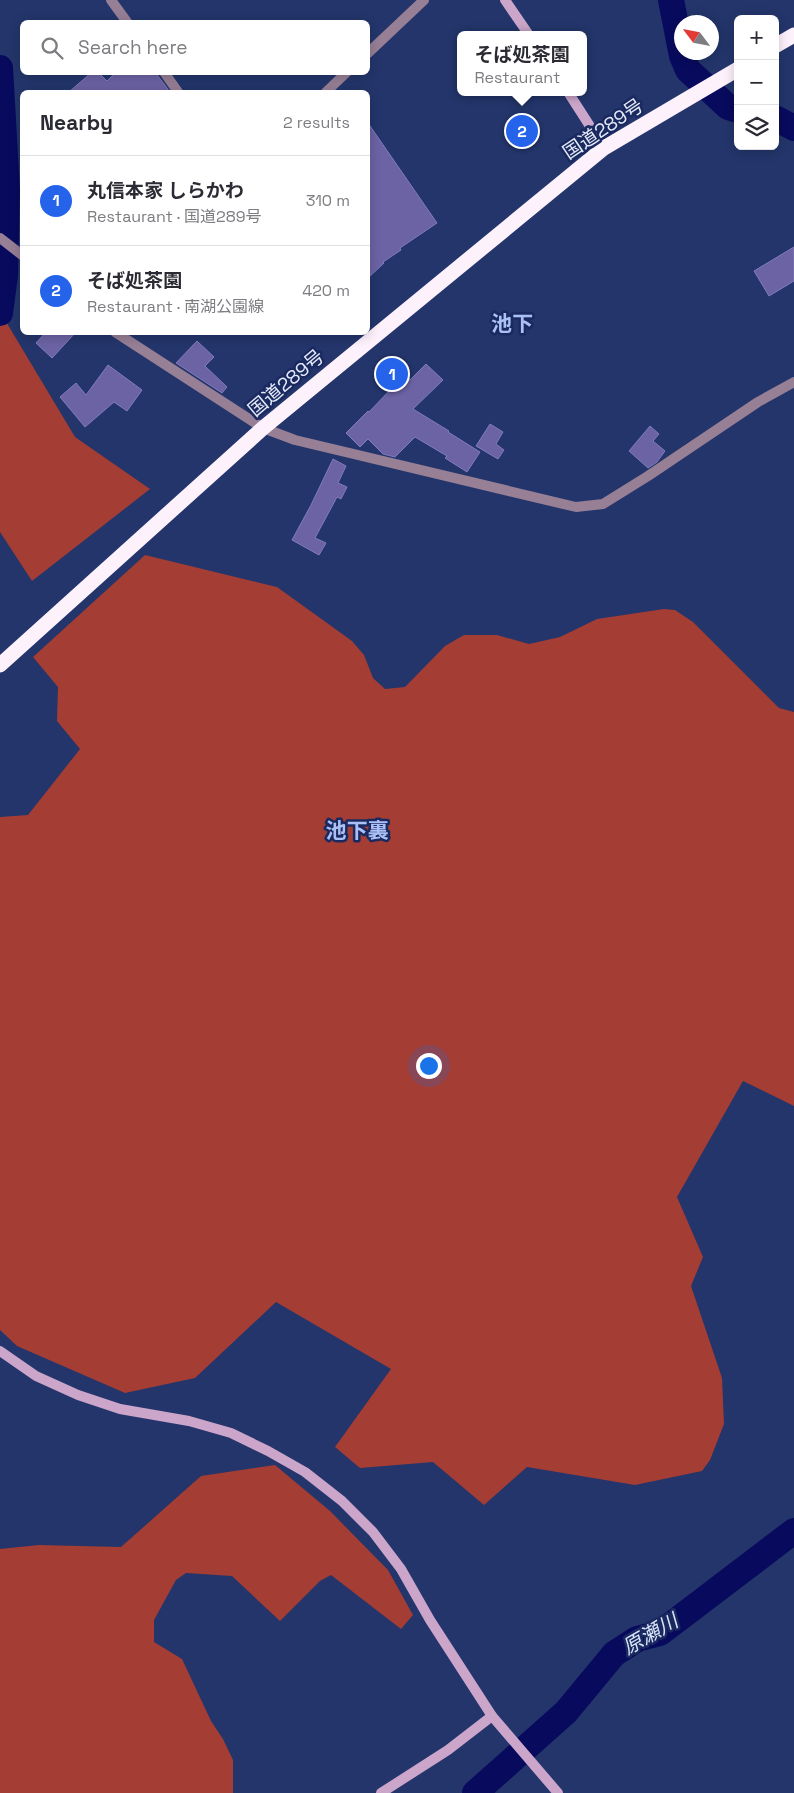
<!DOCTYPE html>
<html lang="en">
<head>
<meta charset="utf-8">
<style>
	:root { --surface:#fff; --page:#f7f7f7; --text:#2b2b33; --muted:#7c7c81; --line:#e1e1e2; --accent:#2563eb }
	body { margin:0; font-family:"Space Grotesk","Noto Sans JP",sans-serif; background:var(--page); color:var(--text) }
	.controls { position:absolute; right:15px; top:15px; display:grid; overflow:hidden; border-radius:8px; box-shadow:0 2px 12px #0003 }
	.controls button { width:45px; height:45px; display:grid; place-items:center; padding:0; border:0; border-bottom:1px solid var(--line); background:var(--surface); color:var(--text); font:25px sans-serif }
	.compass { position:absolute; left:674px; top:15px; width:45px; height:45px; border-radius:50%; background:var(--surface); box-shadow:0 2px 12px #0003; rotate:302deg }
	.you { position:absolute; left:428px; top:1065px; width:18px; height:18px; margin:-12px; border:4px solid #fff; border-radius:50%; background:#1a73e8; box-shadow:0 0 0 8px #1a73e833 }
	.badge { display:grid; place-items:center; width:32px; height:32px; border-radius:50%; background:var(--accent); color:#fff; font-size:16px; font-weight:700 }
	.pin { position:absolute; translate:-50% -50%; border:2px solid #fff; box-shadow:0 1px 5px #0006 }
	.popup { position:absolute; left:457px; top:31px; width:130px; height:65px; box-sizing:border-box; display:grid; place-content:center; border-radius:8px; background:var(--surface); filter:drop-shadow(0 1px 4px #0005); font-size:16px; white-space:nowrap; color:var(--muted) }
	.popup b { font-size:19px; color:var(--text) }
	.popup::after { content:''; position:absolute; left:50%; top:100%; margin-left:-10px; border:10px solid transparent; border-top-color:var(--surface) }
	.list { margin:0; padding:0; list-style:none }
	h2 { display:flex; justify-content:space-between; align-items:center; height:65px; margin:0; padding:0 20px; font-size:21px }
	h2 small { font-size:16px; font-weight:400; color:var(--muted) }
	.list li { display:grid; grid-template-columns:32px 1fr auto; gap:15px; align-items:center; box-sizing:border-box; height:90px; padding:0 20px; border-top:1px solid var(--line) }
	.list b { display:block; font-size:19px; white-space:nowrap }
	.list p { margin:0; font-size:16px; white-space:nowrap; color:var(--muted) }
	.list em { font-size:16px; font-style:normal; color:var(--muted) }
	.icon { flex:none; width:28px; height:28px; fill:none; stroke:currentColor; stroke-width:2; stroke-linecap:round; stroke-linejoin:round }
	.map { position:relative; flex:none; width:794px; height:1793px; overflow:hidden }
	.search { position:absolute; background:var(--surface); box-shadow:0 2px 12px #0003; left:20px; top:20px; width:350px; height:55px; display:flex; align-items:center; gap:12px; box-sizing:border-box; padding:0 18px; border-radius:8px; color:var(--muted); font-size:19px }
	.panel { position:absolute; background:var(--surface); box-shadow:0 2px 12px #0003; left:20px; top:90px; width:350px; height:245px; border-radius:8px }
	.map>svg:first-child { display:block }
	.forest { fill:#a43d34 }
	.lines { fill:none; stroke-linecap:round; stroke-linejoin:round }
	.river { stroke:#080a5d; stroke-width:26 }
	.building { fill:#6b63a3; stroke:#827bbc }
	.street { stroke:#977f96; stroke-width:10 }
	.secondary { stroke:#cca6ca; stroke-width:10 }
	.highway { stroke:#fdf1fc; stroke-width:15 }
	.labels { text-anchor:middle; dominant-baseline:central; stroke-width:5; stroke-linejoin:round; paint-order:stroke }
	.street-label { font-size:19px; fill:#e6ebf9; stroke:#1a2a60 }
	.water-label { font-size:20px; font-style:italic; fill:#dae4fb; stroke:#1a2a60 }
	.quarter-label { font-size:21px; font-weight:bold; fill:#abc0f5; stroke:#1a2a60 }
</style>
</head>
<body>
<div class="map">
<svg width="794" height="1793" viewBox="0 0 794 1793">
	<rect width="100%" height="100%" fill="#23356b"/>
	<g class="forest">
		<path d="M2 315 75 437 150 489 32 581 0 532V319Z"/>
		<path d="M145 555 277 587 352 641 364 655 373 678 385 689 405 687 445 646 464 635H497L529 644 560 637 597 619 664 609 675 610 693 622 779 708 794 712V1106L743 1081 677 1197 703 1257 691 1286 722 1378 724 1424 710 1460 702 1471 635 1485 527 1467 484 1505 433 1462 360 1468 335 1447 391 1369 276 1302 195 1378 125 1393 17 1346 0 1330V817L28 815 80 749 57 721 58 687 33 657Z"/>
		<path d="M275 1465 330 1511 388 1570 413 1615 401 1629 331 1575 320 1581 280 1621 232 1576 186 1573 176 1580 154 1620V1642L182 1659 211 1721 223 1739 233 1760V1793H0V1549L39 1545 121 1547 201 1476Z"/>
	</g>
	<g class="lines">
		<g class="river">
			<path d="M671 0 682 56 688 70 728 107 738 110"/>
			<path d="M0 68 7 190 5 275 0 313"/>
			<path d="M775 118 794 128"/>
			<path d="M475 1793 566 1712 614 1654 637 1639 660 1633 794 1531"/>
		</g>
	</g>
	<g class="building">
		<path d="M92 72H98L107 81 116 72H155L170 92H69Z"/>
		<path d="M368 123 437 223 400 248 401 250 383 262 384 263 368 278Z"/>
		<path d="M794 247V281L769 296 754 271Z"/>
		<path d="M46 332H76L52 358 36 343Z"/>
		<path d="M197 341 214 357 205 366 227 387 222 393 176 363Z"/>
		<path d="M390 360 410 380 426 364 443 380 413 409 449 431 448 432 480 452 467 472 445 458 447 456 415 437 395 457 383 454 368 439 360 447 346 433 368 411 369 412 393 387 378 373Z"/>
		<path d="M108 365 142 390 127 411 114 402 85 427 60 397 76 383 86 395Z"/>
		<path d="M490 424 503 432 496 444 504 450 498 459 476 446Z"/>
		<path d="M650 426 659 434 653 441 665 451 657 462 648 468 629 451Z"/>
		<path d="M333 459 346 466 338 483 347 487 341 499 337 497 315 538 326 543 319 555 292 540 311 505Z"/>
	</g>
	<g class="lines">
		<g class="street">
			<path d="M111 0 127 22"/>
			<path d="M368 53 424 0"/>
			<path d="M164 72 178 92"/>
			<path d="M326 92 347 72"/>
			<path d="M0 238 22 255"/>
			<path d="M115 332 263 428 295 440 576 507 603 504 648 476 758 402 794 382"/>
		</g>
		<g class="secondary">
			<path d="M505 0 529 35"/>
			<path d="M568 92 604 148"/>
			<path d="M0 1351 36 1376 78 1395 120 1409 189 1421 231 1433 268 1451 305 1472 342 1501 373 1532 401 1569 430 1620 492 1716 558 1793"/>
			<path d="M381 1793 448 1750 492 1716"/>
		</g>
		<g class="highway">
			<path d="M775 46 794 35"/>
			<path d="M0 665 263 428 604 148 738 69"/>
		</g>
	</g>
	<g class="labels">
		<g class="street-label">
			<text transform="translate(603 129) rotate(-34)">国道289号</text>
			<text transform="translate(286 383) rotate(-40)">国道289号</text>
		</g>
		<g class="water-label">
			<text transform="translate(650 1634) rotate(-30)">原瀬川</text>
		</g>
		<g class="quarter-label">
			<text x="512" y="323">池下</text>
			<text x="357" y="830">池下裏</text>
		</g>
	</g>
</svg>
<div class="controls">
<button>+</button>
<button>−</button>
<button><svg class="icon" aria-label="layers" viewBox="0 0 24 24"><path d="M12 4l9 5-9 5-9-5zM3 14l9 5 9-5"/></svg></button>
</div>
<svg class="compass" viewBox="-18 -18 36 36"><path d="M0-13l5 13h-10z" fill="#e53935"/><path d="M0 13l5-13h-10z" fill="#7c7c81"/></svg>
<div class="you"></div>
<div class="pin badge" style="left:392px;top:374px">1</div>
<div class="pin badge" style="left:522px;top:131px">2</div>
<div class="popup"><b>そば処茶園</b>Restaurant</div>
<div class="search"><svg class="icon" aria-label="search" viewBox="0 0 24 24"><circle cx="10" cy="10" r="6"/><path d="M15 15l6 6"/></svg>Search here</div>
<section class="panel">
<h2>Nearby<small>2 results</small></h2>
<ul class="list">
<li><span class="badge">1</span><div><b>丸信本家 しらかわ</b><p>Restaurant · 国道289号</p></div><em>310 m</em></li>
<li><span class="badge">2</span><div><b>そば処茶園</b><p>Restaurant · 南湖公園線</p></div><em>420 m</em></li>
</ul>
</section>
</div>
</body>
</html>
